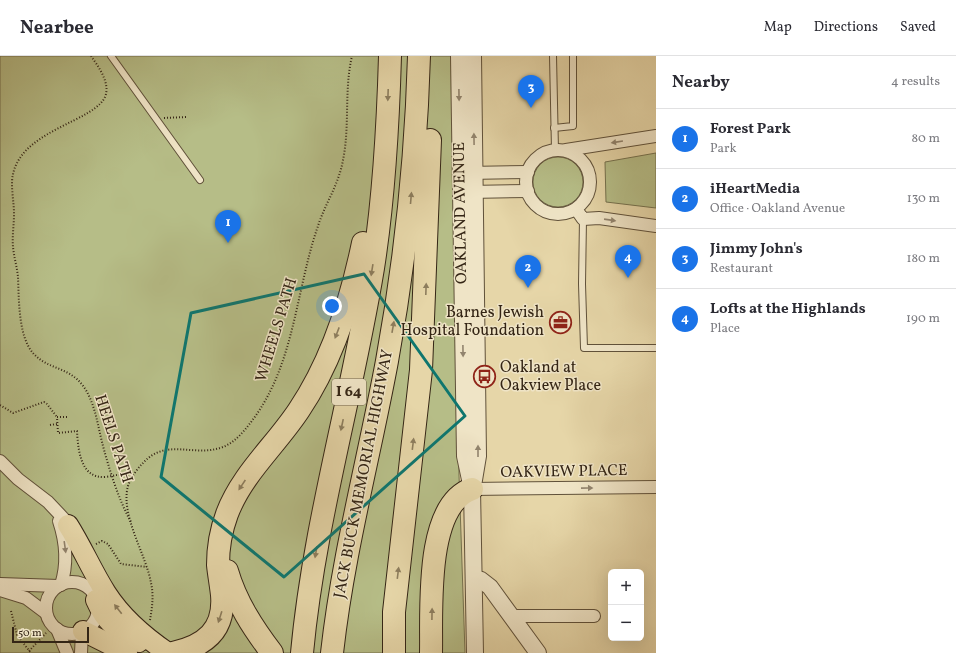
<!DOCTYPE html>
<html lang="en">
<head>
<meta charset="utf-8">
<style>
	:root { --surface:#fff; --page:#f7f7f7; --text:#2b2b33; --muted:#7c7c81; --line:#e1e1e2; --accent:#1a73e8 }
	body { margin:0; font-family:Vollkorn,serif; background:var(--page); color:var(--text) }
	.controls { position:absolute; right:12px; bottom:12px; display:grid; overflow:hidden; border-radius:6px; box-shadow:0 4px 16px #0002 }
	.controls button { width:36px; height:36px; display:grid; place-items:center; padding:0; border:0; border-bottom:1px solid var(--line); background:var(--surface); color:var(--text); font:20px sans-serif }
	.scale { position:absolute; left:12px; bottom:10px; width:77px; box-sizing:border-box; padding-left:4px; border:2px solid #342515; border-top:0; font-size:11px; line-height:14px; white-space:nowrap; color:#342515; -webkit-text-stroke:3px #efe4c6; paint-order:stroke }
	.you { position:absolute; left:332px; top:250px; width:14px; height:14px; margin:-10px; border:3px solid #fff; border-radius:50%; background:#1a73e8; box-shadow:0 0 0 6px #1a73e833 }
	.badge { display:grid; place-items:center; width:26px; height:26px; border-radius:50%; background:var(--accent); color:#fff; font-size:13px; font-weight:700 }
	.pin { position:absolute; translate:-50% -33px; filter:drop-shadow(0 1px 2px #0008) }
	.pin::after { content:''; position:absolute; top:21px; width:14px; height:12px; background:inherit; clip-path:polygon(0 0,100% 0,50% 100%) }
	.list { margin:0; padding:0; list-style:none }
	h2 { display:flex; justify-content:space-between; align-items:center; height:52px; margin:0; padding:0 16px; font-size:17px }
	h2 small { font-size:13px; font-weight:400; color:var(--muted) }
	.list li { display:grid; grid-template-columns:26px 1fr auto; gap:12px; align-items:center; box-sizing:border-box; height:60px; padding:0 16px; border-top:1px solid var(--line) }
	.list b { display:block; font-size:15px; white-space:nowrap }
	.list p { margin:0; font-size:13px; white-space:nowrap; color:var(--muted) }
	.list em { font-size:13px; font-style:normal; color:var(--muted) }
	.map { position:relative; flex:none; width:656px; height:597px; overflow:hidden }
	header { display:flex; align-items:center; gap:24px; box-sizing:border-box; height:56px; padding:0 20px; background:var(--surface); border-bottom:1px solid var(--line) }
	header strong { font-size:19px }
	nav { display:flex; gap:22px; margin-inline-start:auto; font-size:14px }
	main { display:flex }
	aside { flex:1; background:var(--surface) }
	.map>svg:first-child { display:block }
	.green { fill:#b6bd87; stroke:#75714e }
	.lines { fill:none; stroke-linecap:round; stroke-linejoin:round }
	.service-casing { stroke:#60513a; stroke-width:8 }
	.minor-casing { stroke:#60513a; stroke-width:14 }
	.tertiary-casing { stroke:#60513a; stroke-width:18 }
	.primary-casing { stroke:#342515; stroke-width:22 }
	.motorway-casing { stroke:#342515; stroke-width:24 }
	.path { stroke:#342515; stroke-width:2; stroke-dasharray:1 2; stroke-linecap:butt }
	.service { stroke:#efe4c6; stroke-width:6 }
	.minor { stroke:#efe4c6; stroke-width:12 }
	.tertiary { stroke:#efe4c6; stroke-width:16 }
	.primary { stroke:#e6d6a8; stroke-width:20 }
	.motorway { stroke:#e6d6a8; stroke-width:22 }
	.oneway { fill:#8d7e5e }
	.oneway2 { fill:#92846e }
	.marked { fill:none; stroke:#0f766e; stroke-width:3; stroke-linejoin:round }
	.labels { text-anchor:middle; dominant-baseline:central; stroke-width:3; stroke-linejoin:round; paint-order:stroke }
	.shield { fill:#efe4c6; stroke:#6c5e4a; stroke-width:1 }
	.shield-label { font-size:15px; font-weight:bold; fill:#342515 }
	.street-label { font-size:16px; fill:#342515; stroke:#efe4c6 }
	.poi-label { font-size:16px; fill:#342515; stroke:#efe4c6; text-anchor:end }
</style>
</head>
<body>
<header>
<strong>Nearbee</strong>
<nav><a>Map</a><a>Directions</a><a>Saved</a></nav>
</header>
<main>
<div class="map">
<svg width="656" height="597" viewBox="0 0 656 597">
	<rect width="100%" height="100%" fill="#e6d6a8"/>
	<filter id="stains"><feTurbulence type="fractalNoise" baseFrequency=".005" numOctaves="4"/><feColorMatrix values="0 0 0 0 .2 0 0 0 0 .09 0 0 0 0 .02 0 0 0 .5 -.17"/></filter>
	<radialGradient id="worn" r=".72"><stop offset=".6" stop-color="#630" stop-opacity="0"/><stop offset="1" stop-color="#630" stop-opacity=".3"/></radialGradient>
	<g class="green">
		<path d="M0 0H453L459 419 465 597H0Z"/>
		<path d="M656 97V152L606 146 605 106Z"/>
		<circle cx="558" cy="126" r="25"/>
	</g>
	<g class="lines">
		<defs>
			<g id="service">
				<path d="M111 0 200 124"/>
				<path d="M553 0 555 94"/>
				<path d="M554 72 573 70V0"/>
				<path d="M583 163 582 228 584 292H656"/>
			</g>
			<g id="minor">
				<path d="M566 94 656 80"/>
				<circle cx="558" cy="126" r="32"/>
				<path d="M467 117 528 116"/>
				<path d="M468 136 528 135"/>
				<path d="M576 153 583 163 599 162 656 170"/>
				<path d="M0 405 18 423 48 446 64 463 70 475"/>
				<path d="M472 433 656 431"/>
				<path d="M59 465C66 486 68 507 61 529"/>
				<circle cx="72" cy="552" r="26"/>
				<path d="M0 528 58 530"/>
				<path d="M0 534 26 542 46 557"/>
				<path d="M511 560H594"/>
				<path d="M57 573 67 597"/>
				<path d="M81 597 82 576"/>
			</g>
			<g id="tertiary">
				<path d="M459 0 465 400 472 433 475 597"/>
				<path d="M473 430 478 400 473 0"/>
				<path d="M474 522 481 524 490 531 538 597"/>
			</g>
			<g id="primary">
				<path d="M68 469C82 491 92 515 106 537 122 562 143 580 168 597"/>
				<path d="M96 544C105 565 118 576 139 586"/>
				<path d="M83 575 127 597"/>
			</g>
			<g id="motorway">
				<path d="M227 515C236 546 253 572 272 597"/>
				<path d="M173 597C205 590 225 574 222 539 221 529 219 519 218 509 218 492 221 474 227 458 242 418 276 389 299 354 332 305 351 245 363 187"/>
				<path d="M302 597C314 467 352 341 373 212 384 142 388 71 390 0"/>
				<path d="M332 597C343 498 369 402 387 305 406 201 416 105 419 0"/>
				<path d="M394 597V556L421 314 430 84"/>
				<path d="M431 597C432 556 424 449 472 433"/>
			</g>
		</defs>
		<use href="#service" class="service-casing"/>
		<use href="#minor" class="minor-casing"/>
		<use href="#tertiary" class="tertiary-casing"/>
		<use href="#primary" class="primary-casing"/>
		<use href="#motorway" class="motorway-casing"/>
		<g class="path">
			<path d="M91 0C98 10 109 25 106 38 99 67 12 73 12 128 12 138 14 148 14 158 14 169 12 180 13 191 14 201 17 211 18 221 19 242 18 280 33 297 49 316 75 309 89 340 96 355 98 370 102 386 108 410 119 445 131 466"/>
			<path d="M164 62 187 61"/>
			<path d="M0 349 13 357 44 346 47 348 57 361"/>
			<path d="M67 361H57L58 377 77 375C78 392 80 423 105 421 115 420 122 416 132 421"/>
			<path d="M50 369 57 368"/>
			<path d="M96 488 102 485 108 488 121 508 147 511"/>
			<path d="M11 555 17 579 31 597"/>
			<path d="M150 564C152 552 154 540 151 527 146 498 120 459 128 430 131 421 137 413 143 407 167 381 194 402 223 391 236 386 246 373 254 362 295 306 296 233 318 170 325 148 339 128 343 104 350 70 344 34 352 0"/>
			<path d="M29 595 46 577"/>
		</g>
		<use href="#service" class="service"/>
		<use href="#minor" class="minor"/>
		<use href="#tertiary" class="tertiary"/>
		<use href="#primary" class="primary"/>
		<use href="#motorway" class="motorway"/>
	</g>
	<defs><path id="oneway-solid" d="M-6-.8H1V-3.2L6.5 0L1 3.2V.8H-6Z"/></defs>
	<g class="oneway">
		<use href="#oneway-solid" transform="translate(388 39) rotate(92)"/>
		<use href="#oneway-solid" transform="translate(411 142) rotate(-85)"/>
		<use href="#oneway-solid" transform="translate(372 214) rotate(99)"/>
		<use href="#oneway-solid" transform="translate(426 233) rotate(-88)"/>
		<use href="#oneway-solid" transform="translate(393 271) rotate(-80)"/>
		<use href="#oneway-solid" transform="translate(337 277) rotate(111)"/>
		<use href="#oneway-solid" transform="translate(342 369) rotate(102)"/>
		<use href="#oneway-solid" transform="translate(413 388) rotate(-83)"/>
		<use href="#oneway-solid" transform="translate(242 429) rotate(124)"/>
		<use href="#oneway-solid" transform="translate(316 496) rotate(100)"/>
		<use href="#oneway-solid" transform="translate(398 517) rotate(-83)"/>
		<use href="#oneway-solid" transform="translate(118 553) rotate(-128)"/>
		<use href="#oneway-solid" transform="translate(432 558) rotate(-89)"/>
		<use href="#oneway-solid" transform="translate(220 561) rotate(108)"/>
	</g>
	<g class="oneway2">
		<use href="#oneway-solid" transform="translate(459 39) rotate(89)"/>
		<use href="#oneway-solid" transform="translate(474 83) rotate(-91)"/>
		<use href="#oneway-solid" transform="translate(617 86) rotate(171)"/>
		<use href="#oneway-solid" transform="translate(610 164) rotate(8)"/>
		<use href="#oneway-solid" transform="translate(463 295) rotate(89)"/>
		<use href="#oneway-solid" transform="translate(478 395) rotate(-90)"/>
		<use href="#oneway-solid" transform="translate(587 432) rotate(-1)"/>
		<use href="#oneway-solid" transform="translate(65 491) rotate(82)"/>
	</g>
	<path class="marked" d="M364 218 465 360 284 521 161 421 191 257Z"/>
	<defs>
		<symbol id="office-ring" viewBox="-11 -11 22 22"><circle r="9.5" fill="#efe4c6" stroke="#8f2418" stroke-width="1.5"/><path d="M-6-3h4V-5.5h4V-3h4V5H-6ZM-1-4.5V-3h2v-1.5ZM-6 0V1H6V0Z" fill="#8f2418"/></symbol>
		<symbol id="bus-ring" viewBox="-11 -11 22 22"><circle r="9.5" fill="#efe4c6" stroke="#8f2418" stroke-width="1.5"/><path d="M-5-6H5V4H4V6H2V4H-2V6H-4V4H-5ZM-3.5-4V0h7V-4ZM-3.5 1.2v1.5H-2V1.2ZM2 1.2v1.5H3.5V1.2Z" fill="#8f2418"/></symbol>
	</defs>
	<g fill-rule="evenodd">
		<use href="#office-ring" x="548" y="254" width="25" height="25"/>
		<use href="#bus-ring" x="472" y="308" width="25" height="25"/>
	</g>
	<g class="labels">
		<rect class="shield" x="332" y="323" width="34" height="26" rx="3"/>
		<g class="shield-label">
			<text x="349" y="336">I 64</text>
		</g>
		<g class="street-label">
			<text transform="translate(461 157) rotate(-91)">OAKLAND AVENUE</text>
			<text transform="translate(277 274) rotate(-73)">WHEELS PATH</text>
			<text transform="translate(113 383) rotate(72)">HEELS PATH</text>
			<text transform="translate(564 416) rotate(-1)">OAKVIEW PLACE</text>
			<text transform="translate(364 418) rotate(-79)">JACK BUCK MEMORIAL HIGHWAY</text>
		</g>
		<g class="poi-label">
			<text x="544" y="257">Barnes Jewish<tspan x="544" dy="18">Hospital Foundation</tspan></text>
			<text x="500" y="312" text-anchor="start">Oakland at<tspan x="500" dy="18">Oakview Place</tspan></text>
		</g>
	</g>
	<rect width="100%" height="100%" filter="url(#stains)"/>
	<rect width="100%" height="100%" fill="url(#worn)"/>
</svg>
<div class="controls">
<button>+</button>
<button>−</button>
</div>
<div class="scale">50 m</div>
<div class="you"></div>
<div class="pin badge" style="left:228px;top:187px">1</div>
<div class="pin badge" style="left:528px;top:232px">2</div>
<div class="pin badge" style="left:531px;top:52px">3</div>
<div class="pin badge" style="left:628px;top:222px">4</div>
</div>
<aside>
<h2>Nearby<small>4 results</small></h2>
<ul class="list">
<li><span class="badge">1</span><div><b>Forest Park</b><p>Park</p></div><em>80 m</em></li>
<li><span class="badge">2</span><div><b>iHeartMedia</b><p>Office · Oakland Avenue</p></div><em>130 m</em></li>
<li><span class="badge">3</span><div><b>Jimmy John's</b><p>Restaurant</p></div><em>180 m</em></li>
<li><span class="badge">4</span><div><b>Lofts at the Highlands</b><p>Place</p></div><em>190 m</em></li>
</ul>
</aside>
</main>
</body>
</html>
